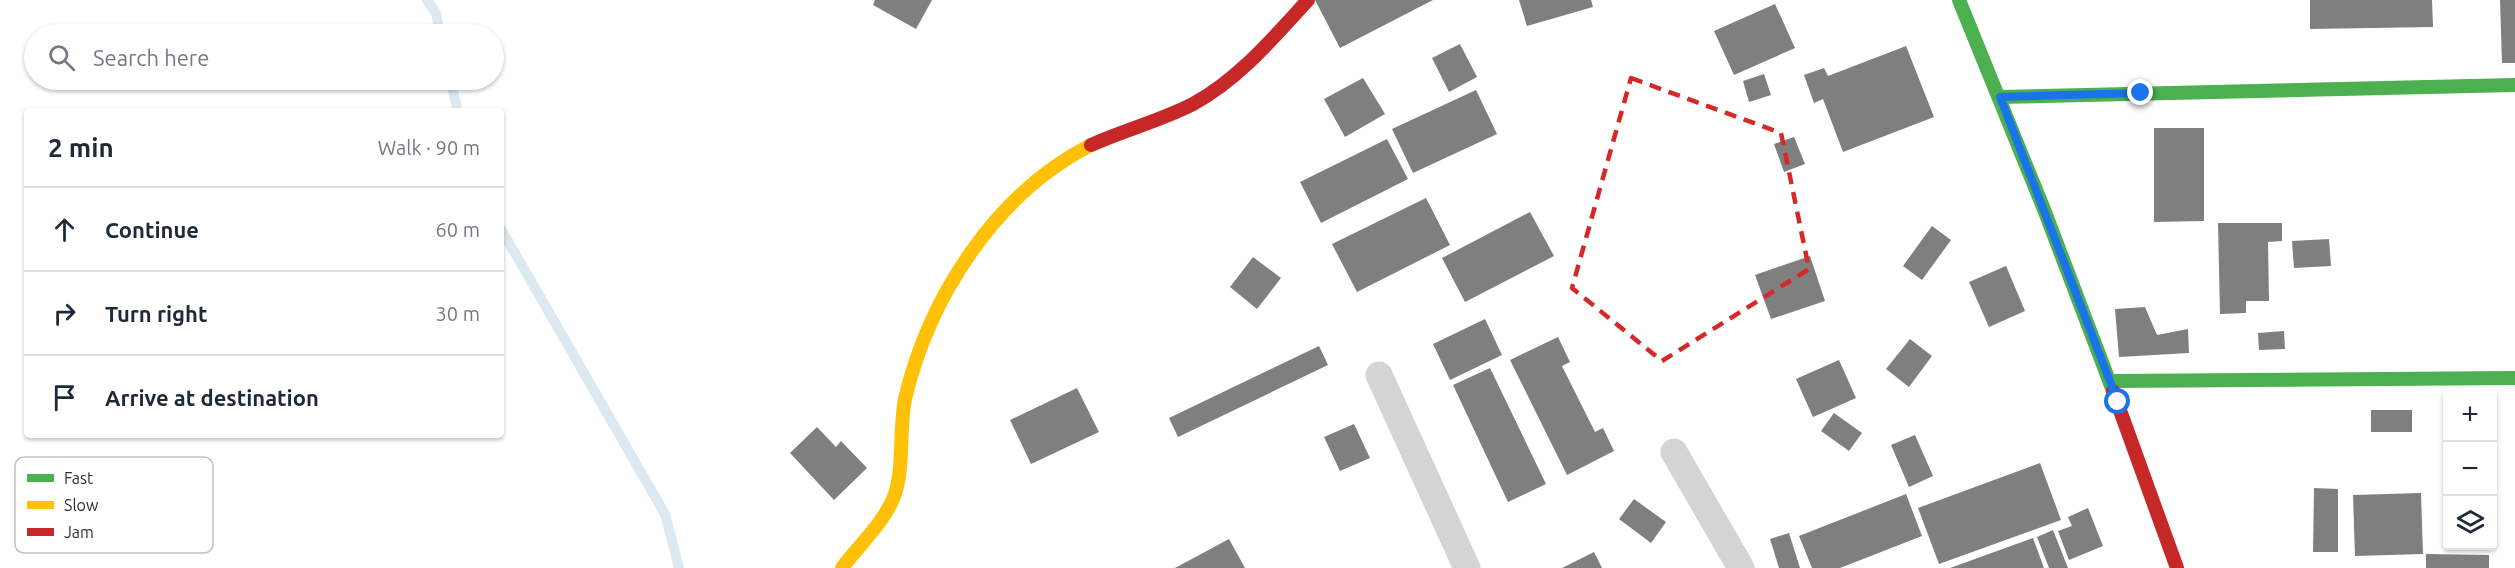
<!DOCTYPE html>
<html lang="en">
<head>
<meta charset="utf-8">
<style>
	:root { --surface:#fff; --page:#f2f2f3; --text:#1f2937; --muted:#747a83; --line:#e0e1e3 }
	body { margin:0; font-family:Ubuntu,sans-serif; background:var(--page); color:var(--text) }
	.controls { position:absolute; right:18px; bottom:18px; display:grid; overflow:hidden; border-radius:6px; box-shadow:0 2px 4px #0004 }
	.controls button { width:54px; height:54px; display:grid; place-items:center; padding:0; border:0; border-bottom:2px solid var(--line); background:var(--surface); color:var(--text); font:30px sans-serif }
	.stop { position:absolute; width:18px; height:18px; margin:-14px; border:4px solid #1a73e8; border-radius:50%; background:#fff }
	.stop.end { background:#1a73e8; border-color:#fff; box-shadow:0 2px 6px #0008 }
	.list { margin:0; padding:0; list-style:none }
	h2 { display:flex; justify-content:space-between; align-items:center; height:78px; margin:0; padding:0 24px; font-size:26px }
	h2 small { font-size:20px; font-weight:400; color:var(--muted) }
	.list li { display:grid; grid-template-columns:39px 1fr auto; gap:18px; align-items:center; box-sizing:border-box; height:84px; padding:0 24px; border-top:2px solid var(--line) }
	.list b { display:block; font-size:22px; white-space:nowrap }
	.list em { font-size:20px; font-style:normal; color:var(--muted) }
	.icon { flex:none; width:33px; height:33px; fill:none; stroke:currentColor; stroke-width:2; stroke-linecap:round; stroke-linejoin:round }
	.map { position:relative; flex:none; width:2515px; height:568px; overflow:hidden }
	.search { position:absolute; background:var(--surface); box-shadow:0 2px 4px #0004; left:24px; top:24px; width:480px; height:66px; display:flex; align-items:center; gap:15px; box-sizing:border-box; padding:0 21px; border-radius:33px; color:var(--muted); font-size:22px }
	.panel { position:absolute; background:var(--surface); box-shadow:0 2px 4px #0004; left:24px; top:108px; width:480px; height:330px; border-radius:6px }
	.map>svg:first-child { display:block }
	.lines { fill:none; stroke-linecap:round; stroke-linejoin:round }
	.stream { stroke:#dde9f0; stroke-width:10 }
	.building { fill:#7f7f7f }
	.street { stroke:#d4d4d4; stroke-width:27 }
	.fast { stroke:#4caf50; stroke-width:14 }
	.slow { stroke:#ffc107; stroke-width:14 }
	.jam { stroke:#c62828; stroke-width:14 }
	.route { stroke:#1a73e8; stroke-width:8 }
	.marked { fill:none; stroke:#d62828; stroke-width:4.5; stroke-dasharray:12 8; stroke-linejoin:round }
	.key { fill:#fff; stroke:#c1c1c1; stroke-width:1.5 }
	.key-label { font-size:16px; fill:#303030 }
</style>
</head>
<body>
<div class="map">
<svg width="2515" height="568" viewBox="0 0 2515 568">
	<rect width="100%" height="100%" fill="#fff"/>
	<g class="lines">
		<g class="stream">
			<path d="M427 0 436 13 440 34"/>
			<path d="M450 80 458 111"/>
			<path d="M501 229 665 514 679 568"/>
		</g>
	</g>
	<g class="building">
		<path d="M875 0H932L916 29 873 5Z"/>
		<path d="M1315 0H1433L1340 48Z"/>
		<path d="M1519 0H1591L1593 7 1527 26Z"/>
		<path d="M2310 0H2432L2433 27 2310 29Z"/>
		<path d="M2500 0H2515V63H2502Z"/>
		<path d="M1775 4 1795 48 1734 75 1714 31Z"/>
		<path d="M1460 44 1477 77 1449 92 1432 58Z"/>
		<path d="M1906 46 1934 117 1843 152 1823 99 1814 103 1804 75 1824 68 1828 76Z"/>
		<path d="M1764 74 1771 95 1749 102 1743 81Z"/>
		<path d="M1363 78 1385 114 1345 137 1324 99Z"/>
		<path d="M1476 90 1497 134 1413 173 1392 129Z"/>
		<path d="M2154 128H2204V221L2154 222Z"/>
		<path d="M1794 137 1805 164 1784 172 1774 144Z"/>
		<path d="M1387 139 1408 179 1321 223 1300 182Z"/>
		<path d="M1426 198 1450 245 1357 292 1332 244Z"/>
		<path d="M1530 212 1554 256 1465 302 1442 258Z"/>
		<path d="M2218 223H2282V241L2268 242 2269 301H2246V313L2220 314Z"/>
		<path d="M1932 226 1951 240 1922 280 1903 266Z"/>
		<path d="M2329 239 2331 266 2294 268 2292 241Z"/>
		<path d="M1810 256 1825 301 1771 319 1755 275Z"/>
		<path d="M1253 257 1281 278 1257 309 1230 287Z"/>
		<path d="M2006 266 2025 311 1989 327 1969 282Z"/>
		<path d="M2145 307 2157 335 2188 329 2189 353 2119 357 2115 309Z"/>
		<path d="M1485 319 1502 355 1450 380 1433 344Z"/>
		<path d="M2284 331 2285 349 2259 350 2258 333Z"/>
		<path d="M1558 337 1570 362 1562 366 1595 432 1603 428 1614 451 1567 475 1510 360Z"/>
		<path d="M1910 339 1932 356 1909 387 1886 369Z"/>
		<path d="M1319 346 1328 365 1178 437 1169 418Z"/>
		<path d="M1839 360 1856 398 1813 417 1796 379Z"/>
		<path d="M1490 368 1546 484 1508 502 1453 385Z"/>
		<path d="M1077 388 1099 432 1031 464 1010 420Z"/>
		<rect x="2371" y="410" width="41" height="22"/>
		<path d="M1834 413 1862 433 1849 451 1821 431Z"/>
		<path d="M1354 424 1370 458 1340 471 1324 437Z"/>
		<path d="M817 427 836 447 841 441 867 468 834 500 790 453Z"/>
		<path d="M1915 435 1933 476 1909 487 1891 445Z"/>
		<path d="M2040 463 2061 520 1939 564 1918 508Z"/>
		<path d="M2314 488 2338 489V552H2313Z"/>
		<path d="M2421 493 2423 554 2355 556 2353 495Z"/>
		<path d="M1906 494 1922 536 1840 568H1812L1799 536Z"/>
		<path d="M1634 499 1666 522 1651 543 1619 519Z"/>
		<path d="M2088 508 2103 546 2069 560 2058 531 2072 526 2068 517Z"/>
		<path d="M2053 530 2068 568H2049L2037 537Z"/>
		<path d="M1789 533 1800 568H1779L1770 539Z"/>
		<path d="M2033 538 2044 568H1950Z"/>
		<path d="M1229 539 1245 568H1175Z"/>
		<path d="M1594 552 1602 568H1562Z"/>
		<path d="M2426 554 2489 555V568H2426Z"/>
	</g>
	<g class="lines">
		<g class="street">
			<path d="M1379 375 1467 568"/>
			<path d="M1674 452 1741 568"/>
		</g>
		<g class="fast">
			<path d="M1959 0 2045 212 2113 391"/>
			<path d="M2000 97 2515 85"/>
			<path d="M2111 381 2515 378"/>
		</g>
		<path class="slow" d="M842 568C859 545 885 522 895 494 904 466 899 430 905 399 929 297 996 193 1091 145"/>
		<g class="jam">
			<path d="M1091 145C1124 130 1160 121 1193 104 1238 80 1274 37 1308 0"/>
			<path d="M2113 391 2177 568"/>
		</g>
	</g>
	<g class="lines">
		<path class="route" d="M2118 402 2000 97 2141 93"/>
	</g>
	<path class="marked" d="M1631 78 1781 133 1809 269 1662 361 1572 288Z"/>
	<rect x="15" y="457" width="198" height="96" rx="9" class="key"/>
	<rect x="27" y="474" width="27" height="8" fill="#4caf50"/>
	<rect x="27" y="501" width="27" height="8" fill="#ffc107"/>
	<rect x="27" y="528" width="27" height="8" fill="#c62828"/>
	<g class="key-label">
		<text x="64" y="484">Fast</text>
		<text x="64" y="511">Slow</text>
		<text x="64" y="538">Jam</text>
	</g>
</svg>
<div class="controls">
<button>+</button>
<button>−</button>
<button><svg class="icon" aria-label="layers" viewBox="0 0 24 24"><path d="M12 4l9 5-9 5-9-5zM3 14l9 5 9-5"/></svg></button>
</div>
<div class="stop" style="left:2118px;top:402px"></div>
<div class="stop end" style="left:2141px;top:93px"></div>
<div class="search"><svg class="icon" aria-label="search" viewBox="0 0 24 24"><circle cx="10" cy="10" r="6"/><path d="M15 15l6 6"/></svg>Search here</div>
<section class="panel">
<h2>2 min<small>Walk · 90 m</small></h2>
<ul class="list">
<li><svg class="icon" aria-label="ahead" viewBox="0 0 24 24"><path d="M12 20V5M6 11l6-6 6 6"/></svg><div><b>Continue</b></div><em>60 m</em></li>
<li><svg class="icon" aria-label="right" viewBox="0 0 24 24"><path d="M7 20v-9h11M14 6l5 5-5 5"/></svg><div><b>Turn right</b></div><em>30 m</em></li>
<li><svg class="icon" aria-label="arrive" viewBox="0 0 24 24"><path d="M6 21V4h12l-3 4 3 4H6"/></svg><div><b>Arrive at destination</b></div></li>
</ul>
</section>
</div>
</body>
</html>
